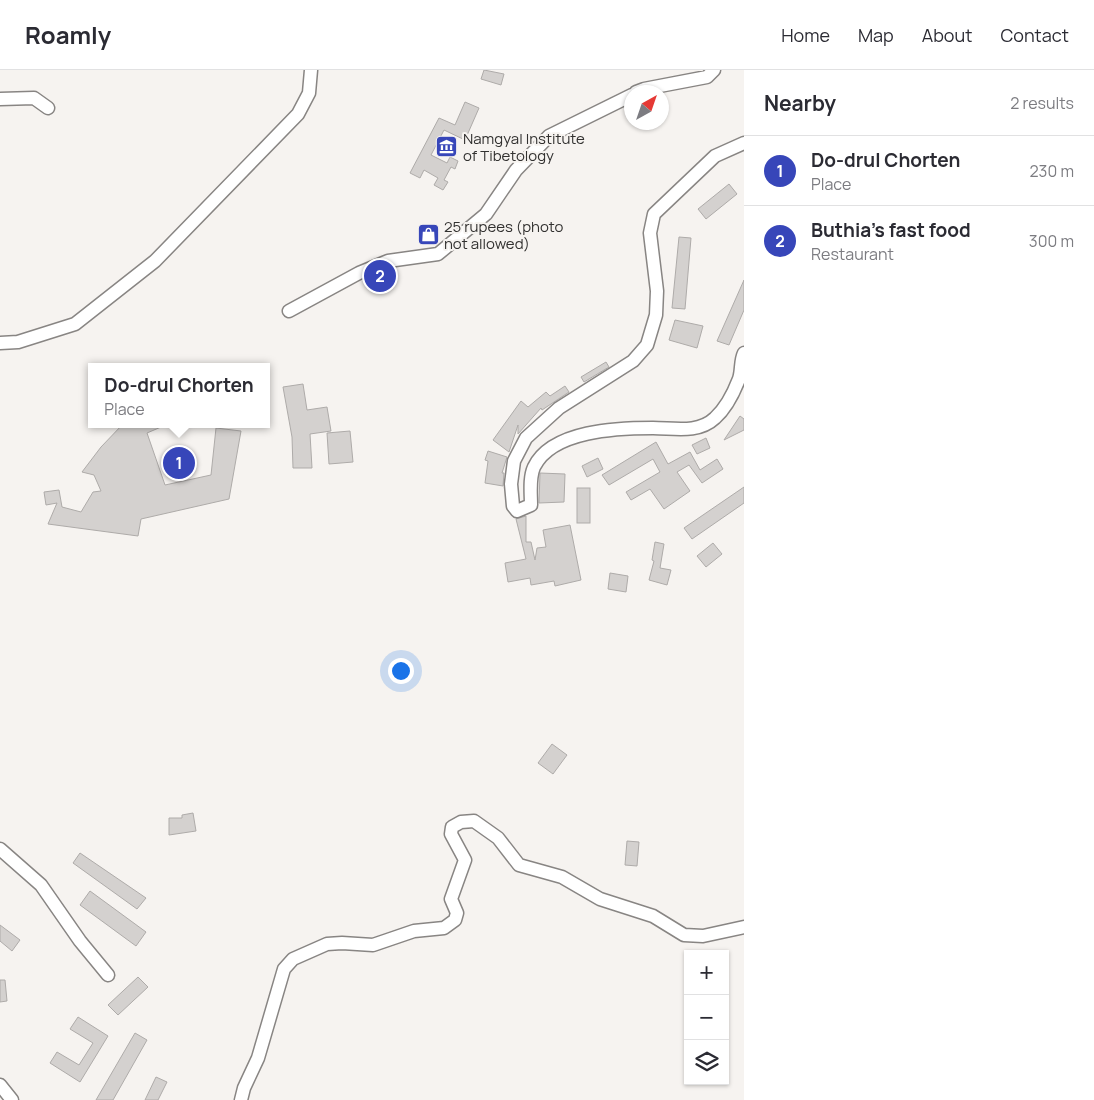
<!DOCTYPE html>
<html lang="en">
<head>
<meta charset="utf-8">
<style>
	:root { --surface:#fff; --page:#f2f2f3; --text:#2b2b33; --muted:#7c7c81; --line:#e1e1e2; --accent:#3746b9 }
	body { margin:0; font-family:Manrope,sans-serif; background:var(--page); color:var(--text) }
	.controls { position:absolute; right:15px; bottom:15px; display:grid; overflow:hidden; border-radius:0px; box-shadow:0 1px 4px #0004 }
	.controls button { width:45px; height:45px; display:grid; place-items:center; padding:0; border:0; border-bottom:1px solid var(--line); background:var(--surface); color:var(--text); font:25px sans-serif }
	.compass { position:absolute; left:624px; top:15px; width:45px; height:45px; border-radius:50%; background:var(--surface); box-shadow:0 1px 4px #0004; rotate:40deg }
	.you { position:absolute; left:400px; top:600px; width:18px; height:18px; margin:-12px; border:4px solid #fff; border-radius:50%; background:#1a73e8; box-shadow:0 0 0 8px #1a73e833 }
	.badge { display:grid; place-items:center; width:32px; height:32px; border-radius:50%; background:var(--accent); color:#fff; font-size:16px; font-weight:700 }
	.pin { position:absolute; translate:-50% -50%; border:2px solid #fff; box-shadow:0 1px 5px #0006 }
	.popup { position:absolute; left:88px; top:293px; width:182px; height:65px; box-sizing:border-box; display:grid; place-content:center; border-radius:0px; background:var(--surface); filter:drop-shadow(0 1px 4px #0005); font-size:16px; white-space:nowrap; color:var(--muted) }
	.popup b { font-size:19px; color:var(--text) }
	.popup::after { content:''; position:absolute; left:50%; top:100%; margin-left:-10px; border:10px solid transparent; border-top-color:var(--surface) }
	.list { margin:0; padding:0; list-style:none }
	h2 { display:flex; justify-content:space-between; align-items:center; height:65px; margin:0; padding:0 20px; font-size:21px }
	h2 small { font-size:16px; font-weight:400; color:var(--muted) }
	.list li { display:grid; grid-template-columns:32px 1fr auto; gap:15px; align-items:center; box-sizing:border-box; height:70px; padding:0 20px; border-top:1px solid var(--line) }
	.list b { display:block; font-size:19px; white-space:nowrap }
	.list p { margin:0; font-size:16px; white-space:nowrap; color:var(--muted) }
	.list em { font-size:16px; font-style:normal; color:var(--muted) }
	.icon { flex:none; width:28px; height:28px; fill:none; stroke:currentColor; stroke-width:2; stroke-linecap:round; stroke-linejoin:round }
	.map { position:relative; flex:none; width:744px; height:1030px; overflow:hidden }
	header { display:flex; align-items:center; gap:30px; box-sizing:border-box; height:70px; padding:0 25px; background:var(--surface); border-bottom:1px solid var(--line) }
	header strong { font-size:24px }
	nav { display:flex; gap:28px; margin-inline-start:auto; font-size:18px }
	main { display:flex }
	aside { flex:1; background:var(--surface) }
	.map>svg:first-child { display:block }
	.building { fill:#d4d1cf; stroke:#aeaba9 }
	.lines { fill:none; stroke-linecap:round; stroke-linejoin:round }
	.minor-casing { stroke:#888583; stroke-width:15 }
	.minor { stroke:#fff; stroke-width:12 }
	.labels { text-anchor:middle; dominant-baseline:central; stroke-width:4; stroke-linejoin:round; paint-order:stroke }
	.poi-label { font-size:15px; fill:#323130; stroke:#f6f3f0; text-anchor:start }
</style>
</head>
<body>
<header>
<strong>Roamly</strong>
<nav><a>Home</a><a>Map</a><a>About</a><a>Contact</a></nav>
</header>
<main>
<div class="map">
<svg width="744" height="1030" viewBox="0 0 744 1030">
	<rect width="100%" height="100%" fill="#f6f3f0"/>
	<g class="building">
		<path d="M484 0 504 4 501 15 481 9Z"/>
		<path d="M465 32 479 38 465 70 444 60 431 85 447 93 450 87 458 91 455 99 451 97 444 110 448 112 443 120 434 115 438 108 424 100 420 108 410 103 439 48 455 55Z"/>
		<path d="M729 114 737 124 706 149 698 139Z"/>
		<path d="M679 167 691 168 685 239 672 238Z"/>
		<path d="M744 210V240L729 275 717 271Z"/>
		<path d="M675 250 703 256 697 278 669 270Z"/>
		<path d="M606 292 609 297 584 312 581 307Z"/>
		<path d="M303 314 307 340 327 337 331 361 310 364 312 398H293L292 367 283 317Z"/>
		<path d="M565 316 569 322 542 340 541 338 518 364V355L509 382 493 370 521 331 528 337 546 322 550 326Z"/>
		<path d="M740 346 744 349V360L724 370Z"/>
		<path d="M123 354H168L147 363 165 415 211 405 216 358 241 361 229 429 141 449 138 466 48 454 57 433 46 435 44 422 59 420 62 437 81 442 93 422 101 421 94 405 82 402 101 377Z"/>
		<path d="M350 361 353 392 329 394 327 363Z"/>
		<path d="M706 368 710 378 697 384 692 375Z"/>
		<path d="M656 372 668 394 690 382 700 400 717 389 723 399 702 413 689 395 677 402 690 421 664 439 650 419 631 430 626 422 660 402 653 389 609 415 602 405Z"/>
		<path d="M488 381 507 387 502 403H504L503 416 485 413 488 391 485 390Z"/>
		<path d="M598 388 603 399 587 407 582 396Z"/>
		<path d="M540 403 565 404 564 432 539 433Z"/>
		<path d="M744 417V433L692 469 684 458Z"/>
		<rect x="577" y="418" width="13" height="35"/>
		<path d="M526 446V472H531L535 490 537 478 546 477 543 460 570 455 581 510 555 516 554 511 531 515 530 508 508 512 505 493 526 489 516 449Z"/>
		<path d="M655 472 664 474 660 498 671 500 667 515 649 510 654 491 652 490Z"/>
		<path d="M713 473 722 484 706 497 697 486Z"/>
		<path d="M610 503 628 506 626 522 608 519Z"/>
		<path d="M552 674 567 685 553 704 538 693Z"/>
		<path d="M193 743 196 761 169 765V748H182V745Z"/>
		<path d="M627 771 639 772 637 796 625 795Z"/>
		<path d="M80 783 146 828 137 839 73 793Z"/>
		<path d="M90 821 146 862 136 876 80 835Z"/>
		<path d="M0 855 20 870 12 881 0 871Z"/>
		<path d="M138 907 148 917 118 945 108 935Z"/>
		<path d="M0 910H5L7 931 0 932Z"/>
		<path d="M78 947 108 966 80 1012 50 993 57 982 79 995 93 973 70 959Z"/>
		<path d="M135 963 147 970 113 1030H96Z"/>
		<path d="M156 1007 167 1012 158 1030H145Z"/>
	</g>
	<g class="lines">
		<defs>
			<g id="minor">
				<path d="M636 22 644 19 707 7 714 0"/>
				<path d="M0 29 34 28 48 38"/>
				<path d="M744 73 715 86 654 144 650 163 657 221 656 245 647 275 633 291 559 338 526 368 514 391 511 414 513 436 517 441 531 435C531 423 529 408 534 397 552 360 618 358 653 358 674 358 698 364 715 348 725 339 734 322 739 309 742 300 740 291 744 283"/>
				<path d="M289 241 359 203 388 191 438 184 486 144 516 100 549 66 632 25"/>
				<path d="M0 273 18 272 75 254 155 191 298 44 309 23 311 0"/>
				<path d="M0 779 41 815 80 871 108 905"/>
				<path d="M0 1015 12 1030"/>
				<path d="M241 1030 244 1018 258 988 284 899 293 889 327 874 342 873 373 875 414 861 444 858 455 850 457 843 451 829 465 790 451 764 452 757 461 752 474 751 498 768 519 795 562 807 600 829 653 846 684 865 703 866 744 857"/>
			</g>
		</defs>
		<use href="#minor" class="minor-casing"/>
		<use href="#minor" class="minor"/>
	</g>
	<defs>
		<symbol id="museum-square" viewBox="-11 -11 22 22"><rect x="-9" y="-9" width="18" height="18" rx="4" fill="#3746b9" stroke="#f6f3f0"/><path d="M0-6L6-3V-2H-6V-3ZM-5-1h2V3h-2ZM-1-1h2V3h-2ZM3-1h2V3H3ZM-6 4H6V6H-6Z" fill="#fff"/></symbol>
		<symbol id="shop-square" viewBox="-11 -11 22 22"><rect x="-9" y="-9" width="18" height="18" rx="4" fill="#3746b9" stroke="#f6f3f0"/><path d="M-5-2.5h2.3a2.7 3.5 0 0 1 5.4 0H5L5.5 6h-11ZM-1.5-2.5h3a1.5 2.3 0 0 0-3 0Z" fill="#fff"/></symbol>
	</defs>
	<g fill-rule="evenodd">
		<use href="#museum-square" x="434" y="64" width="25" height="25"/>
		<use href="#shop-square" x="416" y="152" width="25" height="25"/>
	</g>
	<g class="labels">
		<g class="poi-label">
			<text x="463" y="68">Namgyal Institute<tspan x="463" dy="17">of Tibetology</tspan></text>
			<text x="444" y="156">25 rupees (photo<tspan x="444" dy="17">not allowed)</tspan></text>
		</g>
	</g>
</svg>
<div class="controls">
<button>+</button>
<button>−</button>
<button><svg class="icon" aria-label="layers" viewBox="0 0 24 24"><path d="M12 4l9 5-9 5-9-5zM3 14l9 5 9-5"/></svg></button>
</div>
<svg class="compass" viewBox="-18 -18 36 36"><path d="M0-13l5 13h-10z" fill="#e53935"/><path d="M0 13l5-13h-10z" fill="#7c7c81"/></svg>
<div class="you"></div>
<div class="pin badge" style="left:179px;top:393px">1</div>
<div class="popup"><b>Do-drul Chorten</b>Place</div>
<div class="pin badge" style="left:380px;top:206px">2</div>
</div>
<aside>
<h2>Nearby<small>2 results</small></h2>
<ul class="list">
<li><span class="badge">1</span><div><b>Do-drul Chorten</b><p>Place</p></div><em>230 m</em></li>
<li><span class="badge">2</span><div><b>Buthia's fast food</b><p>Restaurant</p></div><em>300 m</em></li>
</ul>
</aside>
</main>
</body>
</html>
